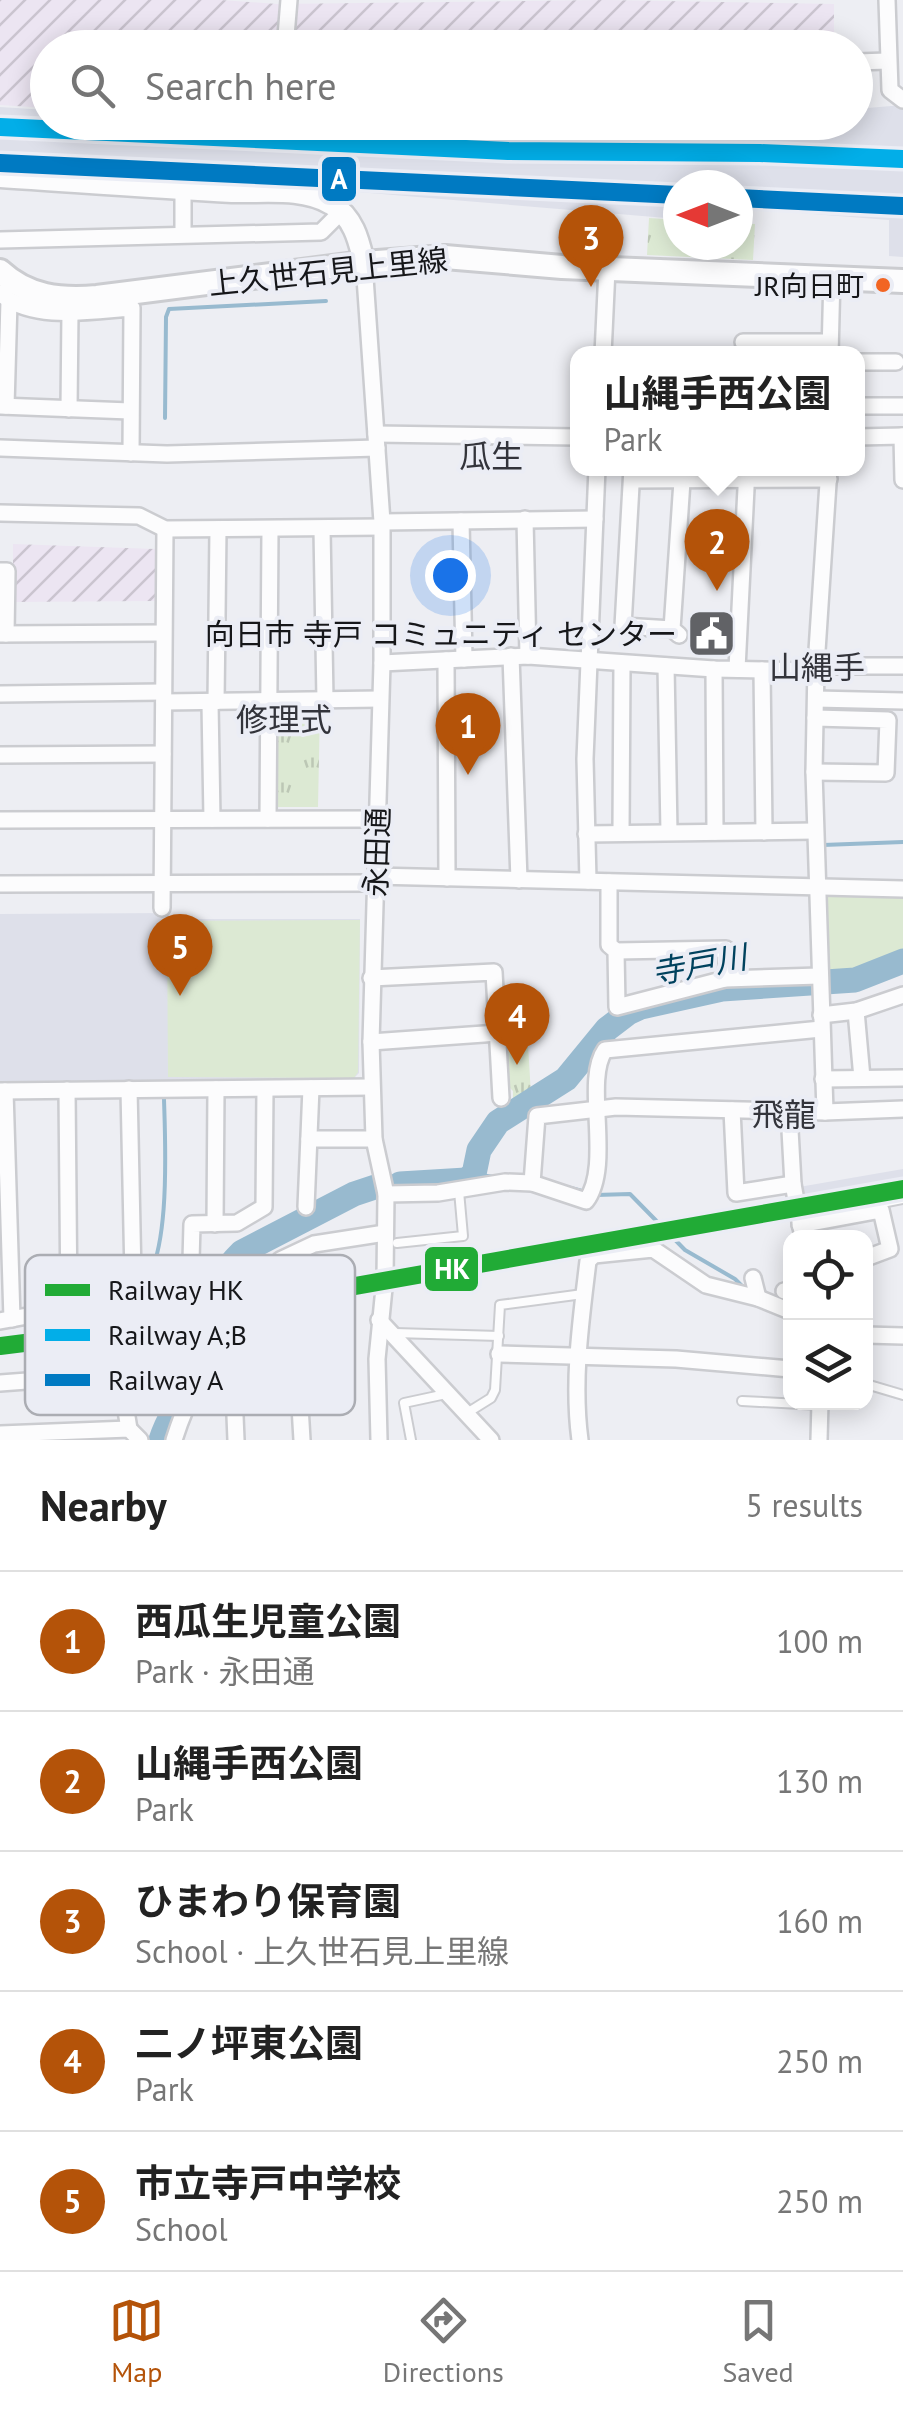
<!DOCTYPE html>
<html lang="en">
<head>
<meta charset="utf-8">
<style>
	:root { --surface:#fff; --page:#f6f6f6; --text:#222; --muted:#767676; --line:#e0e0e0; --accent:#b45309 }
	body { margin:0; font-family:"PT Sans","Noto Sans JP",sans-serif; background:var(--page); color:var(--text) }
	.controls { position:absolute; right:30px; bottom:30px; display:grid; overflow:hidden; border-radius:20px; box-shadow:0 5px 25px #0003 }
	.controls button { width:90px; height:90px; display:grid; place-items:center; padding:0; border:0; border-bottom:2px solid var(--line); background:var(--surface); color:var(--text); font:50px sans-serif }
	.compass { position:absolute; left:663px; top:170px; width:90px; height:90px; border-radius:50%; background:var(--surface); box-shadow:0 5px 25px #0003; rotate:270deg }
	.you { position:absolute; left:450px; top:575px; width:35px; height:35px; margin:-25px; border:8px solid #fff; border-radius:50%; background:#1a73e8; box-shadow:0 0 0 15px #1a73e833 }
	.badge { display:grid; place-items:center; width:65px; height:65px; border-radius:50%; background:var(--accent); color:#fff; font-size:32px; font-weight:700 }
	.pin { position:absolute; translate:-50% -82px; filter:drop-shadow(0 2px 5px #0008) }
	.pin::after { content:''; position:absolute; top:52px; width:35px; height:30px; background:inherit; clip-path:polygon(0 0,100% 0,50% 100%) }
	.popup { position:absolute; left:570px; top:346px; width:295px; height:130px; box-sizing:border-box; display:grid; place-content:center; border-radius:20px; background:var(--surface); filter:drop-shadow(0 2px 8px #0005); font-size:32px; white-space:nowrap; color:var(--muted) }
	.popup b { font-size:38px; color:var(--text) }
	.popup::after { content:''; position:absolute; left:50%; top:100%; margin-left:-20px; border:20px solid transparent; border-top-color:var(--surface) }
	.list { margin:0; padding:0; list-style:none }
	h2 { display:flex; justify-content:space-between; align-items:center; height:130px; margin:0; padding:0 40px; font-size:42px }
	h2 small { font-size:32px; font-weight:400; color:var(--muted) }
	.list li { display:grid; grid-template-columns:65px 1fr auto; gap:30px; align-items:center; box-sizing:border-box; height:140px; padding:0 40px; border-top:2px solid var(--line) }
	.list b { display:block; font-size:38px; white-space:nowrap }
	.list p { margin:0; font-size:32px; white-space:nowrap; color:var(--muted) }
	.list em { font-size:32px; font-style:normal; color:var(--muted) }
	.icon { flex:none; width:55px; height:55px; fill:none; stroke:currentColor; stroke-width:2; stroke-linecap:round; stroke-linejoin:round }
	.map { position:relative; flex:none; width:903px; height:1440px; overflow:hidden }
	.search { position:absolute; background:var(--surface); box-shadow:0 5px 25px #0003; left:30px; right:30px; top:30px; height:110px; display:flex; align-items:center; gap:25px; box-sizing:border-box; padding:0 35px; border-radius:55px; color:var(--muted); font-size:38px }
	.sheet { height:830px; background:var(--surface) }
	nav { display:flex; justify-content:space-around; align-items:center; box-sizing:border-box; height:140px; border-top:2px solid var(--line); background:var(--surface); font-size:28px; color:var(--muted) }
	nav a { display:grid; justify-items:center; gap:5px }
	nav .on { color:var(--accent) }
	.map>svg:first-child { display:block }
	.built { fill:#dee0ea }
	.industrial { fill:url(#industrial-furrows) }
	.grass { fill:#dce9d3 }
	.park { fill:url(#park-tufts) }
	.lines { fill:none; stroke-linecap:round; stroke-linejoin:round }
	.stream { stroke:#98bacf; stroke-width:4 }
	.river { stroke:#98bacf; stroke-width:25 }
	.service-casing { stroke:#cbccd0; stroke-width:12 }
	.minor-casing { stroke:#cbccd0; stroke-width:20 }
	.tertiary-casing { stroke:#cbccd0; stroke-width:25 }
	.secondary-casing { stroke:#cbccd0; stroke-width:28 }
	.service { stroke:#fcfcfd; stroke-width:8 }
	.minor { stroke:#fcfcfd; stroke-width:15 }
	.tertiary { stroke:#fcfcfd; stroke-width:20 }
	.secondary { stroke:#fcfcfd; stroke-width:22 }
	.rail-1-casing { stroke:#ebedf5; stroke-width:25 }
	.rail-2-casing { stroke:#ebedf5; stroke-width:25 }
	.rail-3-casing { stroke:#ebedf5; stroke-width:25 }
	.rail-1 { stroke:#21ab36; stroke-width:18 }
	.rail-2 { stroke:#02aee8; stroke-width:18 }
	.rail-3 { stroke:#007ac2; stroke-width:18 }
	.bus-dot { fill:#f26522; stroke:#ebedf5; stroke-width:4 }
	.labels { text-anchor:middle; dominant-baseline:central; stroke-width:8; stroke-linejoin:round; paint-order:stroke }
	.bus-label { font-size:28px; fill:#16171a; stroke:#ebedf5; text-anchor:end }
	.street-label { font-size:30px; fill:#16171a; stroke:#ebedf5 }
	.poi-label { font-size:30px; fill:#16171a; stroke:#ebedf5; text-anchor:end }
	.neighbourhood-label { font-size:32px; fill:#33343b; stroke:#ebedf5 }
	.water-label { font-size:32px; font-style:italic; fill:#00425e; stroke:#ebedf5 }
	.key { fill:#ebedf5; stroke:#abadb3; stroke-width:2.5 }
	.key-label { font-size:28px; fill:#16171a }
	.line-badge { stroke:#ebedf5; stroke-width:4 }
	.badge-label { font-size:28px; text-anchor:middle; font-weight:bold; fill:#fff }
</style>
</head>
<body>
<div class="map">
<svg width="903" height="1440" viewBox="0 0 903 1440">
	<defs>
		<pattern id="industrial-furrows" width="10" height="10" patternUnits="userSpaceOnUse" patternTransform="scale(2.5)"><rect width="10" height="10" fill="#ece5f2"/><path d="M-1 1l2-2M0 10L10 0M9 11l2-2" fill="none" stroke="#cac4cf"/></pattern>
		<pattern id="park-tufts" width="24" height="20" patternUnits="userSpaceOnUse" patternTransform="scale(2.5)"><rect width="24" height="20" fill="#dce9d3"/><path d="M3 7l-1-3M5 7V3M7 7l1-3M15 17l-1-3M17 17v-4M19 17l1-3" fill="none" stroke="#bcc7b5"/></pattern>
	</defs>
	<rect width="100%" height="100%" fill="#edeef3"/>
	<g class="built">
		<path d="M903 105V257L889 256V220L738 208V185H678V219L274 185 259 180 0 167V107L47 110 48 122 593 125 856 122V109Z"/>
		<path d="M168 913 169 919H360L359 1073 353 1079 0 1083V914Z"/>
		<path d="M903 1169V1195L800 1209 799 1187Z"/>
	</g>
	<g class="industrial">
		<path d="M0 0H221L277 4 603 0 834 4V47L48 48 47 108 0 105Z"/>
		<path d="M13 544 155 549V601L13 602Z"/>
	</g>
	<g class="grass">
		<path d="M828 891 903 893V954L863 972 824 978 823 898Z"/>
		<path d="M360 920 358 1072 354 1078 168 1077 167 921Z"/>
	</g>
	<g class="park">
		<path d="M649 218 678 220V245H738V223L755 224 753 260 647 255Z"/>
		<path d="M280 707H320L318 807H275V713Z"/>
		<path d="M528 1044 531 1095 513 1103V1091L507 1085 505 1045Z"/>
	</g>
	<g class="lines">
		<g class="stream">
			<path d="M165 418 166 317 169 309 326 301"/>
			<path d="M823 845 903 842"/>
			<path d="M474 1174 494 1177"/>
			<path d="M567 1187 586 1192"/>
			<path d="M596 1195 630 1194 685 1250 735 1279 745 1289"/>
			<path d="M0 1354 98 1338 95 1315 97 1309C110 1301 127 1297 139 1288 172 1264 165 1138 164 1099"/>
		</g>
		<g class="river">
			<path d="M400 1184 466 1180 474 1174 479 1150 498 1122 566 1079 607 1029 628 1013 641 1007 722 989 855 980 903 961"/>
			<path d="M161 1440C173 1402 205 1374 218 1337 231 1297 203 1290 242 1252L354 1194 375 1187"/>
		</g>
		<defs>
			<g id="service">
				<path d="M877 1204 903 1199"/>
				<path d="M397 1243 463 1236 459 1191"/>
				<path d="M395 1333 499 1336"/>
				<path d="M866 1384 903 1395"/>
				<path d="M742 1401 820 1405"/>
				<path d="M467 1413 491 1398 495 1390 500 1305 583 1294"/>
				<path d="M411 1440 404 1403 446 1394"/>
			</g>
			<g id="minor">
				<path d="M887 0 890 90 903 100"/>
				<path d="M285 48 289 0"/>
				<path d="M856 62 888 61"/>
				<path d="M183 188V234"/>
				<path d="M0 240 321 232 342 211"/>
				<path d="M364 263 382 522V663L371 1042 374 1139 386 1194 385 1278 377 1359 379 1440"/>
				<path d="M0 293C32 322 91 311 132 308L131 453"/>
				<path d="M743 342H830"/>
				<path d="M603 354 607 269"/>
				<path d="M830 354 832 276"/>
				<path d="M857 362H896"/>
				<path d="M0 406 130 411"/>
				<path d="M6 406 9 301"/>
				<path d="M857 406H903"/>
				<path d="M69 409 70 312"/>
				<path d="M376 434 577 437"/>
				<path d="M902 436 903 480"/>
				<path d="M857 437 903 436"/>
				<path d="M0 448 167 454 377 448"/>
				<path d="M632 468 623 626 672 629"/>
				<path d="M632 480 829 479"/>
				<path d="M0 513 139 516 165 529 382 527"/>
				<path d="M525 519 528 656"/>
				<path d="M461 521 464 659"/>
				<path d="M382 522 595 519"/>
				<path d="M322 529 325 700"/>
				<path d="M0 571H7L6 634"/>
				<path d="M0 634 163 633"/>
				<path d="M679 635 672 629 682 481"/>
				<path d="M511 656 519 880"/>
				<path d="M446 660 447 878"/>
				<path d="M382 663 528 656 714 669 816 671"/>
				<path d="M666 666 669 832"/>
				<path d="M816 666H903"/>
				<path d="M714 669 715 832"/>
				<path d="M737 669 747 468"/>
				<path d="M762 670 764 832"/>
				<path d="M0 694 163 692"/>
				<path d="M816 699 903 701"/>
				<path d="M164 702 380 699"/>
				<path d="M216 702 218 529"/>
				<path d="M210 703 212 819"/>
				<path d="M0 755 163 754"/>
				<path d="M814 772 886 773 888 720 815 718"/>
				<path d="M268 819 270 529"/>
				<path d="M0 820 378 819"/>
				<path d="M621 833 622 663"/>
				<path d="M586 834 815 831"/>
				<path d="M375 876 903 889"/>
				<path d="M588 881 585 759 597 468"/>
				<path d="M609 882V945L616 951 617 1007 725 979 819 976"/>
				<path d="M0 884 375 883"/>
				<path d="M162 908 165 529"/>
				<path d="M616 951 726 949 725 979"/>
				<path d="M371 978 494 972 501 1098"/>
				<path d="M856 1011 862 1078"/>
				<path d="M821 1015 856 1011 903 995"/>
				<path d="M371 1042 498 1033"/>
				<path d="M823 1079 903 1078"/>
				<path d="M67 1090 69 1309"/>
				<path d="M0 1091 371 1087"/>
				<path d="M5 1091 12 1319"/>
				<path d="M732 1110 736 1193 793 1184"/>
				<path d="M789 1112 793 1184 803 1238"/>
				<path d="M825 1112 903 1109"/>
				<path d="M309 1139H374"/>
				<path d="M532 1183 537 1116 616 1107 825 1112 814 772 816 666 829 468"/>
				<path d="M386 1194 438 1193 505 1182 532 1183 586 1201C613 1165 583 1081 605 1050L821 1029"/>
				<path d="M306 1207 311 1088"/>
				<path d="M215 1224 216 1089"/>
				<path d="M800 1225 881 1210 890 1249 866 1258"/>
				<path d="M280 1260 314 1244 385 1233"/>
				<path d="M194 1278 191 1261 192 1224 237 1223 264 1207 265 1089"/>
				<path d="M753 1278 758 1298"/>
				<path d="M784 1291 790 1290"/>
				<path d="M379 1320 491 1440"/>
				<path d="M0 1321C49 1311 95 1311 133 1276L129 1089"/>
				<path d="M866 1335 903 1336"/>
				<path d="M499 1354 676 1359 790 1369"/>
				<path d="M233 1367 236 1440"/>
				<path d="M120 1374 129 1429"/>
				<path d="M0 1383 120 1374 180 1364"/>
				<path d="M0 1434 129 1429 140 1440"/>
				<path d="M174 1440C181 1418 195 1376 219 1368 238 1362 275 1359 297 1355L302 1440"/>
				<path d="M580 1440C572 1381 581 1320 588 1261L594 1255 653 1249 706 1285 758 1298 790 1311"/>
				<path d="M819 1440 820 1402"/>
			</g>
			<path id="tertiary" d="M0 177C77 182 155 188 232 192 265 193 302 187 331 204 353 216 359 240 364 263"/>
			<path id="secondary" d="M0 271C28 297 60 300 97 297L364 263 445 257 562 267 903 281"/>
		</defs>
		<use href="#service" class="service-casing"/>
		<use href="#minor" class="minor-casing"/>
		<use href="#tertiary" class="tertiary-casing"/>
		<use href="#secondary" class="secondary-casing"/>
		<use href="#service" class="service"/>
		<use href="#minor" class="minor"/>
		<use href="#tertiary" class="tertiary"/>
		<use href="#secondary" class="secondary"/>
		<defs>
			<path id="rail-1" d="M0 1346 56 1339 903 1189"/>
			<path id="rail-2" d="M0 127 508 151 760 153 903 159"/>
			<g id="rail-3">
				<path d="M0 163 678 195"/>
				<path d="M738 198 902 206"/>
			</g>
		</defs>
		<use href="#rail-1" class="rail-1-casing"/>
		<use href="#rail-2" class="rail-2-casing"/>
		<use href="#rail-3" class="rail-3-casing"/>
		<use href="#rail-1" class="rail-1"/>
		<use href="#rail-2" class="rail-2"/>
		<use href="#rail-3" class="rail-3"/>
	</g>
	<defs>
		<symbol id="civic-square" viewBox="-11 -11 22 22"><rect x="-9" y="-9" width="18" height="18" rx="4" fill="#616266" stroke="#ebedf5"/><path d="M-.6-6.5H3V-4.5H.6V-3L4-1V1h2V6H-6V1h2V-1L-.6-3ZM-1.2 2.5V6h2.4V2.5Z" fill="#fff"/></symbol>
	</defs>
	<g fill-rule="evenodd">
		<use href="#civic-square" x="684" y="606" width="55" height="55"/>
	</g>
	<circle class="bus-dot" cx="883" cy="285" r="9"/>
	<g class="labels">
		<g class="bus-label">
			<text x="864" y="285">JR向日町</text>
		</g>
		<g class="street-label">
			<text transform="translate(328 271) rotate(-6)">上久世石見上里線</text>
			<text transform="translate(376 852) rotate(-88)">永田通</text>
		</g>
		<g class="poi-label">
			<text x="677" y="633">向日市 寺戸 コミュニティ センター</text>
		</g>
		<g class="neighbourhood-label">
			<text x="491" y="456">瓜生</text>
			<text x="817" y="667">山縄手</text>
			<text x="284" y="719">修理式</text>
			<text x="784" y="1114">飛龍</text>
		</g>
		<g class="water-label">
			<text transform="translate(699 964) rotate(-10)">寺戸川</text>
		</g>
	</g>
	<rect x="25" y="1255" width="330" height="160" rx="15" class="key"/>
	<rect x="45" y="1284" width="45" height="12" fill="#21ab36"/>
	<rect x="45" y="1329" width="45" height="12" fill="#02aee8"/>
	<rect x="45" y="1374" width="45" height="12" fill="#007ac2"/>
	<g class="key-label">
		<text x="108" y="1300">Railway HK</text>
		<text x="108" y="1345">Railway A;B</text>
		<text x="108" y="1390">Railway A</text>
	</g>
	<g class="line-badge">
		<rect x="320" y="155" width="38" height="48" rx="10" fill="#007ac2"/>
		<rect x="423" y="1245" width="57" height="48" rx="10" fill="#21ab36"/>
	</g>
	<g class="badge-label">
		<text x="339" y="189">A</text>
		<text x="452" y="1279">HK</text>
	</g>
</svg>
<div class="controls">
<button><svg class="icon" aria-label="locate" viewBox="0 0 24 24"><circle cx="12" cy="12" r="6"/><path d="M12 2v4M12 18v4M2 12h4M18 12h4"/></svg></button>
<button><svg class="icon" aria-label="layers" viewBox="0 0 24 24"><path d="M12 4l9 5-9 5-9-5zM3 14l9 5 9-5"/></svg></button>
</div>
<svg class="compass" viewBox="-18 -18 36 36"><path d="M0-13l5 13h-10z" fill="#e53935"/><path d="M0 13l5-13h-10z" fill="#767676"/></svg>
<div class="you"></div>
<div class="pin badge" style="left:468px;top:775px">1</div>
<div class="pin badge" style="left:717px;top:591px">2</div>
<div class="popup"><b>山縄手西公園</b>Park</div>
<div class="pin badge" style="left:591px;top:287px">3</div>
<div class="pin badge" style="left:517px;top:1065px">4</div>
<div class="pin badge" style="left:180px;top:996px">5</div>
<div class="search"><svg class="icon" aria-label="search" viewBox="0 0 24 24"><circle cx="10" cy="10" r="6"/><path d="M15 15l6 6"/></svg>Search here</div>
</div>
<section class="sheet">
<h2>Nearby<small>5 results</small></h2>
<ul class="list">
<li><span class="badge">1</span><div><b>西瓜生児童公園</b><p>Park · 永田通</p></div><em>100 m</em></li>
<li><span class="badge">2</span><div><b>山縄手西公園</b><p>Park</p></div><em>130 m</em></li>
<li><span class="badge">3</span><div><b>ひまわり保育園</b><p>School · 上久世石見上里線</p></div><em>160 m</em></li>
<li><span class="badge">4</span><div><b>二ノ坪東公園</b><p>Park</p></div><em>250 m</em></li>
<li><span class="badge">5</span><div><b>市立寺戸中学校</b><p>School</p></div><em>250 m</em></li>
</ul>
</section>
<nav>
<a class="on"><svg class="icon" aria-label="map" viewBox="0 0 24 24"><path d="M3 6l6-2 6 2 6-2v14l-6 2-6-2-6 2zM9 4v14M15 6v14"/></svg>Map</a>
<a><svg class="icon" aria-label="directions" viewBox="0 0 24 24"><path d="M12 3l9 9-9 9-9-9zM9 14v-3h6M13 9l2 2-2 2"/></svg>Directions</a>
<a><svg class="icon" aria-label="saved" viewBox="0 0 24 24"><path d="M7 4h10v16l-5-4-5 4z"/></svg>Saved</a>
</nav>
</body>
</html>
